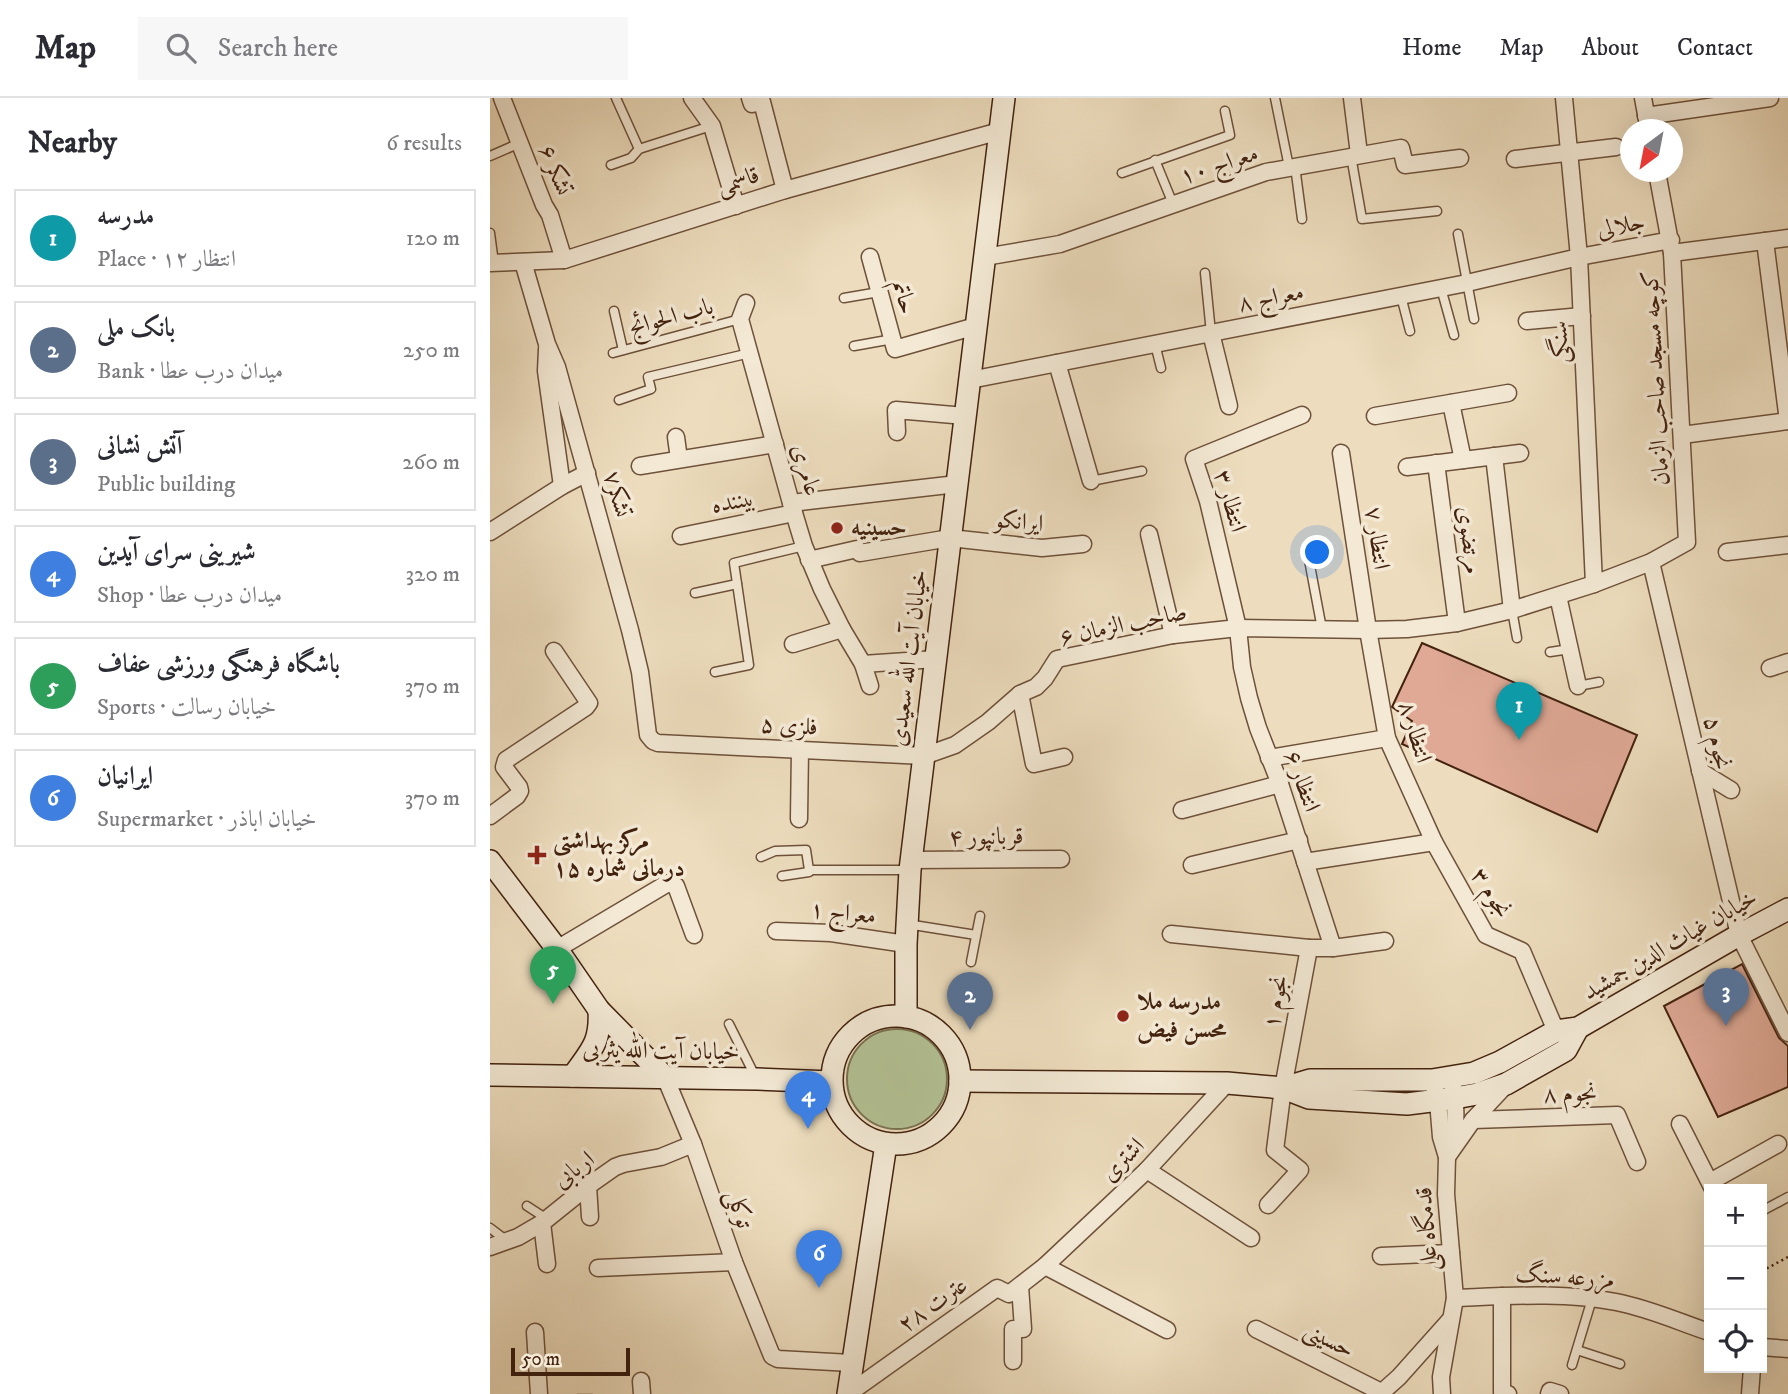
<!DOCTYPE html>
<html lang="en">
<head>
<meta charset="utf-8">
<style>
	:root { --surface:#fff; --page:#f7f7f7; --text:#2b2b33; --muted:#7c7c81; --line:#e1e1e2; --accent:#b45309 }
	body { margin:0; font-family:"IM FELL DW Pica",Amiri,serif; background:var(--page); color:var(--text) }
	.controls { position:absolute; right:21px; bottom:21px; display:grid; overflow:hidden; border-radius:0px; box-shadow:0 7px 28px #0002 }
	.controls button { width:63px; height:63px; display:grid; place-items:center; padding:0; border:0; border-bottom:2px solid var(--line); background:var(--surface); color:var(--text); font:35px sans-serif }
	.compass { position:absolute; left:1130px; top:21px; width:63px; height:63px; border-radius:50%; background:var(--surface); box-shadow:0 7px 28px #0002; rotate:212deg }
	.scale { position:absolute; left:21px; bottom:18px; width:119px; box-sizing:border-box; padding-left:7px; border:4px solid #43220e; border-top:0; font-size:19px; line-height:24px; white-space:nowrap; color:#43220e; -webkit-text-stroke:5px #f3e9d5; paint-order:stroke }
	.you { position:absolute; left:828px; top:455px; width:24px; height:24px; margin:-18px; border:5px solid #fff; border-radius:50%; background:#1a73e8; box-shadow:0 0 0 10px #1a73e833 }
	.badge { display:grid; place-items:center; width:46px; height:46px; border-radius:50%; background:var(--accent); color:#fff; font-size:23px; font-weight:700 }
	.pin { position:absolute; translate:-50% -58px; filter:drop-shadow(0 2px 4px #0008) }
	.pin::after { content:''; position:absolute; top:37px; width:24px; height:21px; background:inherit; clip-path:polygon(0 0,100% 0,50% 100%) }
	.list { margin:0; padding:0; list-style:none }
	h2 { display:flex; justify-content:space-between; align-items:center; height:91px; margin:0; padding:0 28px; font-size:30px }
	h2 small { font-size:23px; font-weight:400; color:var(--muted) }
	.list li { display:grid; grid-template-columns:46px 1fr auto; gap:21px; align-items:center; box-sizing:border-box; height:98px; margin:0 14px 14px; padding:0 14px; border:2px solid var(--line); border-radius:0px }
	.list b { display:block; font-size:26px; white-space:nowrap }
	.list p { margin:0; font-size:23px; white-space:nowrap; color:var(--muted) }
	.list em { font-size:23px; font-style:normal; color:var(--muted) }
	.icon { flex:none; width:38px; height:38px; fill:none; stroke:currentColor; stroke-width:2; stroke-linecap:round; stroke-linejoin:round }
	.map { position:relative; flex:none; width:1298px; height:1296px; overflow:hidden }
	header { display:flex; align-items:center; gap:42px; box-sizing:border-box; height:98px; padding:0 35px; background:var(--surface); border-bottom:2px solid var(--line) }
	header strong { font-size:33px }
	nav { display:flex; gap:38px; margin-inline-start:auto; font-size:24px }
	.search { width:490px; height:63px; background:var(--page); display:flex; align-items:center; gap:18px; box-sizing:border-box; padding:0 24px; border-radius:0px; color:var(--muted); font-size:26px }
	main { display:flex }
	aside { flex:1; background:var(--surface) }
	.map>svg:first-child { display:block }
	.green { fill:#b3c295; stroke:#7b7252; stroke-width:2 }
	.building { fill:#dfa996; stroke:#43220e; stroke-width:2 }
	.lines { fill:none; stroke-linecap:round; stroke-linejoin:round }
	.street-tunnel { stroke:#cbb89b; stroke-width:16; stroke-dasharray:16 8; stroke-linecap:butt }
	.lane-casing { stroke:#6e513a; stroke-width:11 }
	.street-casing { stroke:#6e513a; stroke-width:19 }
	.secondary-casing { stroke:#43220e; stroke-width:24 }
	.path { stroke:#43220e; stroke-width:2.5; stroke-dasharray:2 3.5; stroke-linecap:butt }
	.lane { stroke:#f3e9d5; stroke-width:8 }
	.street { stroke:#f3e9d5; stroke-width:16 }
	.secondary { stroke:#f3e9d5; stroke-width:21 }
	.poi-dot { fill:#8f2418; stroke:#f3e9d5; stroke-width:2.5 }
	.labels { text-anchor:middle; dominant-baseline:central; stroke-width:7; stroke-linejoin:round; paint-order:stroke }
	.street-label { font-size:24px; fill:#43220e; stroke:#f3e9d5 }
	.poi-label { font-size:24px; font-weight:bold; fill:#43220e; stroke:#f3e9d5; text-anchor:start }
</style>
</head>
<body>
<header>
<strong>Map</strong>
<div class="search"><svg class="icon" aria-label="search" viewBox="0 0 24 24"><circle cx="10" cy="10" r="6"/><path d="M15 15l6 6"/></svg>Search here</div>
<nav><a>Home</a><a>Map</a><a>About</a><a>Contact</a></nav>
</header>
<main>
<aside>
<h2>Nearby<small>6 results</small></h2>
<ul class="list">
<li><span class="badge" style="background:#0f9aa8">1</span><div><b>مدرسه</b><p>Place · انتظار ۱۲</p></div><em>120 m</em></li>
<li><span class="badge" style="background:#5c6f8a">2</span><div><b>بانک ملی</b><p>Bank · میدان درب عطا</p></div><em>250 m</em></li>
<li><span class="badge" style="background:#5c6f8a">3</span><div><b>آتش نشانی</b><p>Public building</p></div><em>260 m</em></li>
<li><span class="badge" style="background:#3f7fe0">4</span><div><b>شیرینی سرای آیدین</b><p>Shop · میدان درب عطا</p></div><em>320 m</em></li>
<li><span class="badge" style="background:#2e9e5b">5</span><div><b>باشگاه فرهنگی ورزشی عفاف</b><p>Sports · خیابان رسالت</p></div><em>370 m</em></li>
<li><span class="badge" style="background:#3f7fe0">6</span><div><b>ایرانیان</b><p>Supermarket · خیابان اباذر</p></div><em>370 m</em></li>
</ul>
</aside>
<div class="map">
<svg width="1298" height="1296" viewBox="0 0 1298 1296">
	<rect width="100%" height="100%" fill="#edddbe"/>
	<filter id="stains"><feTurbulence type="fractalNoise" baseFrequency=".00286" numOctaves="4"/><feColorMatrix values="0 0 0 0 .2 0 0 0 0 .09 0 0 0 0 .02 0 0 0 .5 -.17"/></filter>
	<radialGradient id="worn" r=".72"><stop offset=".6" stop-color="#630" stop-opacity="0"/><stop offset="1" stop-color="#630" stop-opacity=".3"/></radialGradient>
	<circle class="green" cx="407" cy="981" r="50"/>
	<g class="building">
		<path d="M932 545 1147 637 1107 734 912 646 922 623 902 609Z"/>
		<path d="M1252 866 1289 940 1298 948V989L1228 1019 1174 908Z"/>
	</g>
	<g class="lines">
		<path class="street-tunnel" d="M95 1295V1296"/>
		<defs>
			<g id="lane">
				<path d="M126 0 149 51"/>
				<path d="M785 0 799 69"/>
				<path d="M0 58 30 45"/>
				<path d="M861 58 872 121 947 113"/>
				<path d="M665 62 683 106"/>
				<path d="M121 67 141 60 149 51 221 28"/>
				<path d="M805 68 812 121"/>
				<path d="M632 75 740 37 735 13"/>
				<path d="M0 135 4 165"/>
				<path d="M968 136 984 221"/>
				<path d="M715 175 721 235"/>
				<path d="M951 190 964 237"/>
				<path d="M911 198 920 233"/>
				<path d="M354 200 389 194"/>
				<path d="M124 213 133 252"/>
				<path d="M152 221 158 245"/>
				<path d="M665 246 671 270"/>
				<path d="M364 248 403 241"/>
				<path d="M123 255 250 221"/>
				<path d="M129 302 161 291 158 279 260 255"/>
				<path d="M601 383 652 373"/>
				<path d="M819 462 832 531"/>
				<path d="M205 495 247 486"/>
				<path d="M1022 512 1027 540"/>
				<path d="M1060 554 1080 551"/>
				<path d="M225 574 259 567 244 465 314 448"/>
				<path d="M1088 588 1109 584"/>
				<path d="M271 759 285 753 316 752 319 772H418"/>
				<path d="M292 778 319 774V772"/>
				<path d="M417 826 486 837"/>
				<path d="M481 864 490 818"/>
				<path d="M239 926 266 980"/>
				<path d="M37 1108 57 1121"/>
				<path d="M1272 1113 1298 1099"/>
				<path d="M0 1130 17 1143"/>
				<path d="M1087 1252 1130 1266"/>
				<path d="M1082 1267 1102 1201"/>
			</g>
			<g id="street">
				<path d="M12 0 54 107 60 117 74 162"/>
				<path d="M202 0 222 28 246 108"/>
				<path d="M260 0 262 6 272 4 295 92"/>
				<path d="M862 0 869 56"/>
				<path d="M1074 0 1089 159 1104 486"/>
				<path d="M1153 0 1159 32"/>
				<path d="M1156 18 1280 0"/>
				<path d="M1025 61 1126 49"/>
				<path d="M1275 143 1298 323"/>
				<path d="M1182 155 1298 140"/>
				<path d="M380 159 405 251 486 228"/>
				<path d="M495 159 570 146 776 74 911 50 915 67 970 60"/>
				<path d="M33 164 57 246 67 269 140 532 150 574 158 637 163 643 168 645 434 658 465 647 498 624 530 596 546 589 555 580 567 561 683 537 748 530 878 532 917 531 967 525 1022 512 1104 486 1161 464 1197 444 1182 155 1167 74"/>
				<path d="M0 165 74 162 295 92 510 33"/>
				<path d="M256 205 250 221 301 405 314 448 332 491 352 531 373 566 380 588"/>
				<path d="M1037 223 1092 218"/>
				<path d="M721 235 739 308"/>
				<path d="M57 251 56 273 72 388"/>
				<path d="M567 265 601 383"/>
				<path d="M480 282 977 185 1089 159 1181 142"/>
				<path d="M961 305 973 362"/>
				<path d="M812 317 704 361 718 403 748 530 752 569 759 600 768 630 790 686 843 850"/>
				<path d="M885 318 1018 295"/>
				<path d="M407 334 406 312 475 318"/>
				<path d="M1192 337 1298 323"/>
				<path d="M186 339 189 361"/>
				<path d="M851 355 878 532 897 640 944 744 996 837 1032 853 1066 933"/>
				<path d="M1004 358 1022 512"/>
				<path d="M946 365 967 525"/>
				<path d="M150 368 285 346"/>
				<path d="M917 369 1030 355"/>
				<path d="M301 405 467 386"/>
				<path d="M0 434 72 388 97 375"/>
				<path d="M659 436 683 537"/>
				<path d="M191 438 304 415"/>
				<path d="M1237 454 1298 447"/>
				<path d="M319 462 367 451 370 455 460 440 552 450 593 446"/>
				<path d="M1161 464 1249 837 1298 935"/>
				<path d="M1068 498 1088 588"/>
				<path d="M303 546 352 531"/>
				<path d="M373 566 446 561"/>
				<path d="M1280 570 1298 564"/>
				<path d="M530 596 544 666 574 659"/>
				<path d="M779 660 897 640"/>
				<path d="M1210 673 1241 692"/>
				<path d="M692 712 790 686"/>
				<path d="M0 718 27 698 30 693 29 689 14 669 16 662 96 609 99 605 64 553"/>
				<path d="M309 721 310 651"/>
				<path d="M421 762 571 761"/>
				<path d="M815 764 944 744"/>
				<path d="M702 767 809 742"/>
				<path d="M286 833 341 835 416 846"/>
				<path d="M681 836 819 850"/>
				<path d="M67 851 178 785 186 788 204 837"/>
				<path d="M175 979 203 1046 244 1164 282 1258 288 1261 361 1265"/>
				<path d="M945 993 948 1003 951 1039 957 1059 956 1096 965 1200 951 1279 952 1296"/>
				<path d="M983 1022 1127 1017 1147 1064"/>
				<path d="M1190 1026 1223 1091"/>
				<path d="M960 1050C967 1032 966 1008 963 989"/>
				<path d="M957 1059 983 1022 1015 988"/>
				<path d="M657 1072 761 1140"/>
				<path d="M1220 1084 1288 1046"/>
				<path d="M98 1088 100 1119"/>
				<path d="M778 1107 810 1072 785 1052 793 990 819 850H843L895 843"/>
				<path d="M52 1125 57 1166"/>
				<path d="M0 1149 28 1139 52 1125 98 1088 125 1069 133 1066 171 1059 203 1046"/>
				<path d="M891 1158 961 1155"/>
				<path d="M555 1168 677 1232"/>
				<path d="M108 1170 244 1164"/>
				<path d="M1012 1198V1294L1018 1296"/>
				<path d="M965 1200C1018 1198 1074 1194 1126 1204 1158 1210 1189 1224 1219 1234"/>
				<path d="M766 1231 891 1294"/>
				<path d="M45 1234 49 1296"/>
				<path d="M1272 1249 1298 1251"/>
				<path d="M523 1263V1231H533L530 1188"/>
				<path d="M151 1283 152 1296"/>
				<path d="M358 1296 507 1190 519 1196 555 1168 657 1072 737 985"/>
				<path d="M890 1296 909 1279 959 1223"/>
				<path d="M1059 1296 1060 1293 1070 1296"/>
				<path d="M1260 1296 1262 1270"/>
			</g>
			<g id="secondary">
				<path d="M0 763 67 851 109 912 175 979"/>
				<circle cx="406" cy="982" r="64"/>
				<path d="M416 919V846L420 772 514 0"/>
				<path d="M0 977 267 981 341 984"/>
				<path d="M83 978C101 952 111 945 109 912"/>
				<path d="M470 983 737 985 793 990 819 1000 917 1006 965 1000 987 996 1016 986 1076 952 1088 930"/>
				<path d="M793 990 820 982H942L984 975 1010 964 1066 933 1088 930 1249 837 1298 811"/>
				<path d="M358 1296 396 1046"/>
			</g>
		</defs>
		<use href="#lane" class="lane-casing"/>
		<use href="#street" class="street-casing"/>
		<use href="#secondary" class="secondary-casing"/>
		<path class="path" d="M1272 1173 1298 1159"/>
		<use href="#lane" class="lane"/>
		<use href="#street" class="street"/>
		<use href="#secondary" class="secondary"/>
	</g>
	<g class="poi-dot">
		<circle cx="347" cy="430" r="7"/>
		<path d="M43.5 746.5h7v7h7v7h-7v7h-7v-7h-7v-7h7z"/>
		<circle cx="633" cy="918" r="7"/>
	</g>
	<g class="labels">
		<g class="street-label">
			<text transform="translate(729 67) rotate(-18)">معراج ۱۰</text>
			<text transform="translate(65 72) rotate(68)">تشکر ۶</text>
			<text transform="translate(248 83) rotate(-18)">قاسمی</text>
			<text transform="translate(1131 128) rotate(-11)">جلالی</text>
			<text transform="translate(414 199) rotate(75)">حاتم</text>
			<text transform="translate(781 200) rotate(-11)">معراج ۸</text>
			<text transform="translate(181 219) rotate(-15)">باب الحوائج</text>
			<text transform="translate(1070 244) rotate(-92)">سنگی</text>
			<text transform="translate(1166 280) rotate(-93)">کوچه مسجد صاحب الزمان</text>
			<text transform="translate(316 372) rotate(74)">عامری</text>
			<text transform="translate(127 396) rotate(75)">تشکر۷</text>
			<text transform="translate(740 403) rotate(74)">انتظار ۳</text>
			<text transform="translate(243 404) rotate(-11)">بیننده</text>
			<text transform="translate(529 424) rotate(5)">ایرانکو</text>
			<text transform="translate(887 440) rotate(82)">انتظار ۷</text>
			<text transform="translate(979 442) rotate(83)">مرتضوی</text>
			<text transform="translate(633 527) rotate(-12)">صاحب الزمان ۶</text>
			<text transform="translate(419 560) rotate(-83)">خیابان آیت الله سعیدی</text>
			<text transform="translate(299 628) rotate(3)">فلزی ۵</text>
			<text transform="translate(925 634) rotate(73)">انتظار ۸</text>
			<text transform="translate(1227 645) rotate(77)">نجوم ۵</text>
			<text transform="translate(812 683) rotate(70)">انتظار ۶</text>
			<text transform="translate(496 739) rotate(-1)">قربانپور ۴</text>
			<text transform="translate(1001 795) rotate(57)">نجوم ۳</text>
			<text transform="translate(353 815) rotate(6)">معراج ۱</text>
			<text transform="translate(1180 847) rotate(-30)">خیابان غیاث الدین جمشید</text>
			<text transform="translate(786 904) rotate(-80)">نجوم ۱</text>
			<text transform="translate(171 953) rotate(1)">خیابان آیت الله یثربی</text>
			<text transform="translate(1080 996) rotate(-2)">نجوم ۸</text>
			<text transform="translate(633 1062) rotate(-45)">اشتری</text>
			<text transform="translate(84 1072) rotate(-37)">اربابی</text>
			<text transform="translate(249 1111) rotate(71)">توکلی</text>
			<text transform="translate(937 1131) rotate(-94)">قدمگاه علی</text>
			<text transform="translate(1075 1179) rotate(4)">مزرعه سنگ</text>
			<text transform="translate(443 1207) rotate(-35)">عترت ۲۸</text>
			<text transform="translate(839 1242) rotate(27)">حسینی</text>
		</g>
		<g class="poi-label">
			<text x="361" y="430">حسینیه</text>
			<text x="63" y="743">مرکز بهداشتی<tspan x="63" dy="28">درمانی شماره ۱۵</tspan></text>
			<text x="647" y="904">مدرسه ملا<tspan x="647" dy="28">محسن فیض</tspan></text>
		</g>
	</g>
	<rect width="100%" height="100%" filter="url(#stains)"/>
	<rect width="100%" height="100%" fill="url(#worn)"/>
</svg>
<div class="controls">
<button>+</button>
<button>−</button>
<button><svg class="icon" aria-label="locate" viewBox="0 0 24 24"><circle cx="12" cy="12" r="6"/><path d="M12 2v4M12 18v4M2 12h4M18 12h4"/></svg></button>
</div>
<svg class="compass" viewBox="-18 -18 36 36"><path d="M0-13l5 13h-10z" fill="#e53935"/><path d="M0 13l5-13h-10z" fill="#7c7c81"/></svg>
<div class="scale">50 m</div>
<div class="you"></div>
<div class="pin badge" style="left:1029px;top:642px;background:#0f9aa8">1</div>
<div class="pin badge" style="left:480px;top:932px;background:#5c6f8a">2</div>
<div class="pin badge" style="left:1236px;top:928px;background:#5c6f8a">3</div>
<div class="pin badge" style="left:318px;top:1031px;background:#3f7fe0">4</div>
<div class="pin badge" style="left:63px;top:906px;background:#2e9e5b">5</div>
<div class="pin badge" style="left:329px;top:1190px;background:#3f7fe0">6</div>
</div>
</main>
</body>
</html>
